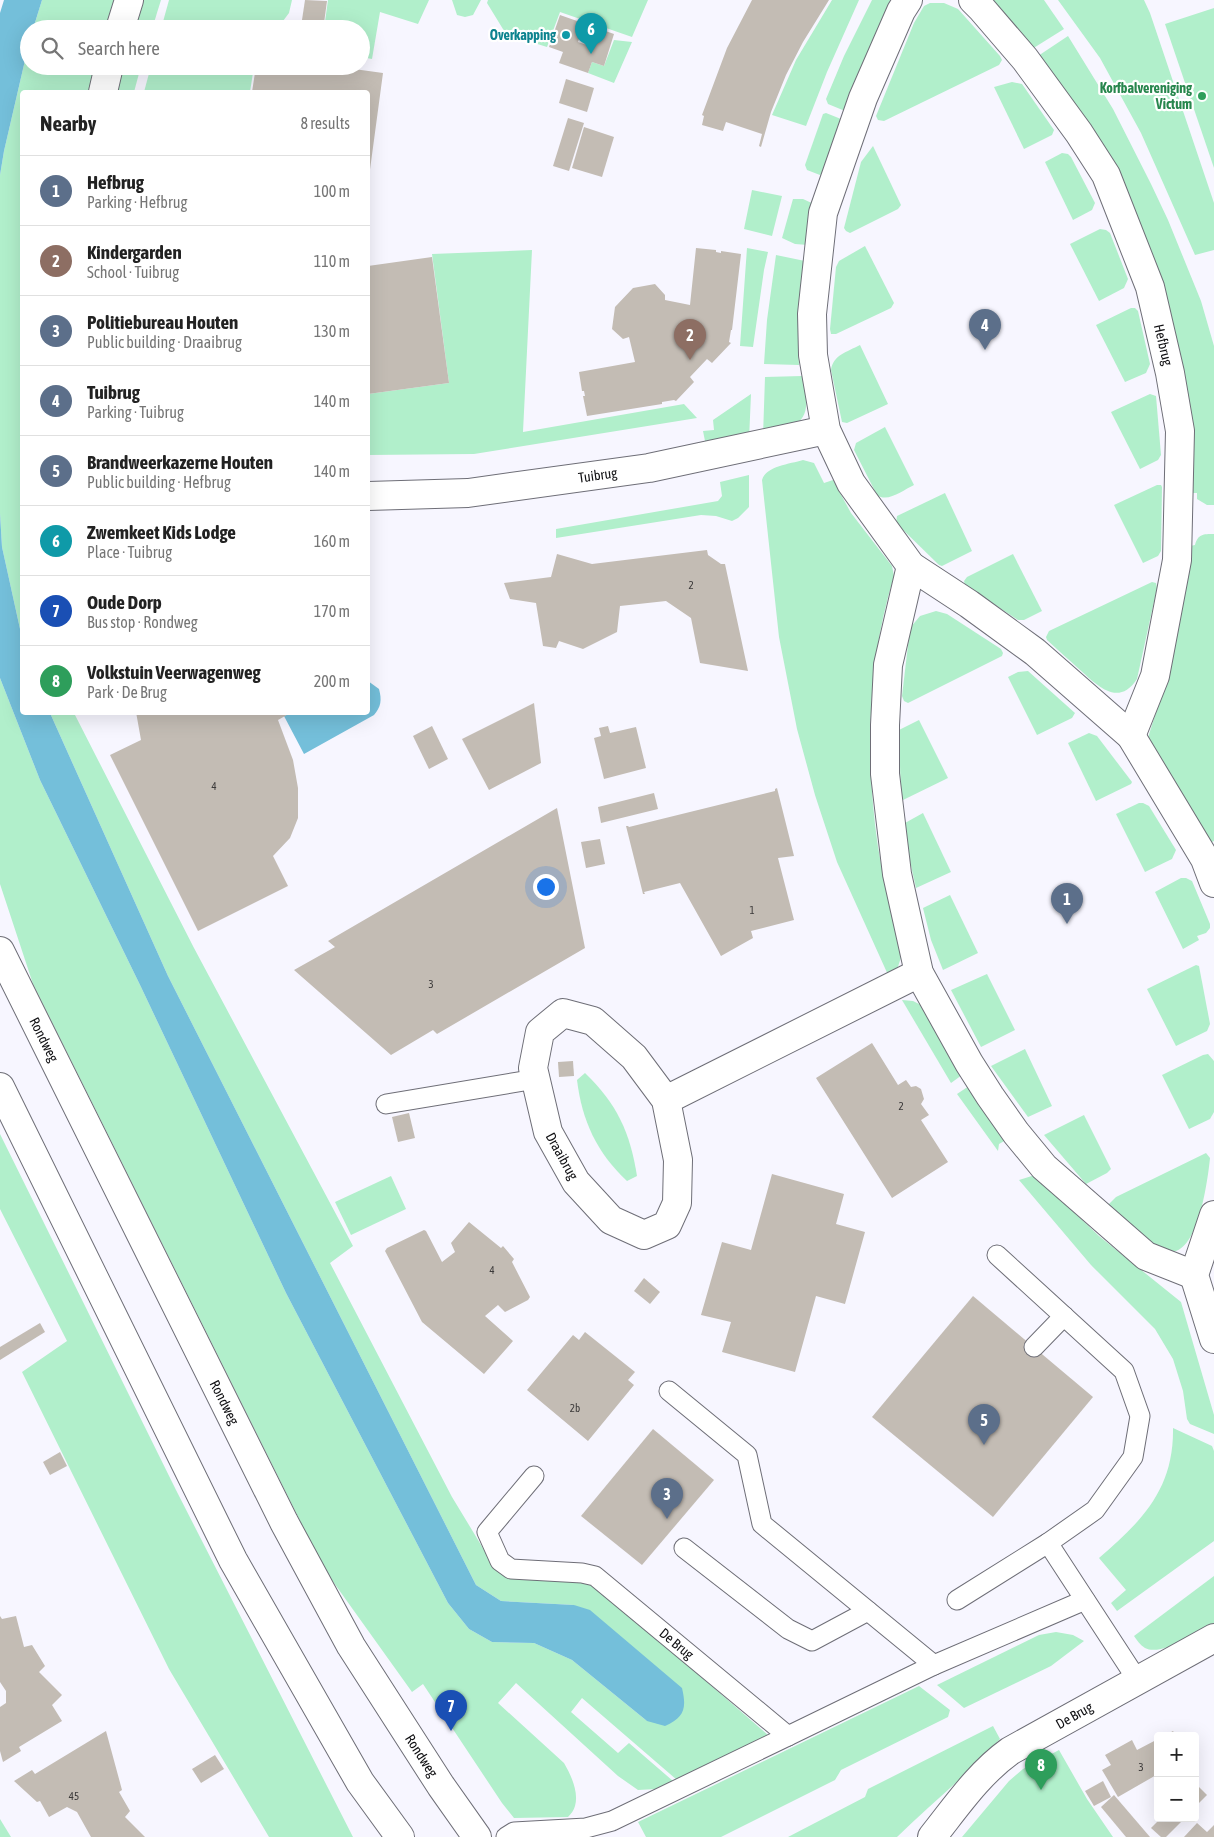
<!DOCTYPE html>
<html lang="en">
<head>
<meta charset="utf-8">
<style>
	:root { --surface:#fff; --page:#f2f2f2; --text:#222; --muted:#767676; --line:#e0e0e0; --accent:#b45309 }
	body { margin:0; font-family:"Asap Condensed",sans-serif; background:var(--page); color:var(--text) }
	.controls { position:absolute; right:15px; bottom:15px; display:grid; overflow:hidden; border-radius:5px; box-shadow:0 5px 20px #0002 }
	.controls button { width:45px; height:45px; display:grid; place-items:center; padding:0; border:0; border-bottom:1px solid var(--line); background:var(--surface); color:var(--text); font:25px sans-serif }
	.you { position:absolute; left:545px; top:886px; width:18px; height:18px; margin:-12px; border:4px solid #fff; border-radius:50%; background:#1a73e8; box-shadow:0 0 0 8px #1a73e833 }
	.badge { display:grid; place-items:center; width:32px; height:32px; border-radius:50%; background:var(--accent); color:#fff; font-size:16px; font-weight:700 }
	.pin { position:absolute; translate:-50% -41px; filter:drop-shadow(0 1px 2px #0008) }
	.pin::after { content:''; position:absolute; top:26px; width:18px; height:15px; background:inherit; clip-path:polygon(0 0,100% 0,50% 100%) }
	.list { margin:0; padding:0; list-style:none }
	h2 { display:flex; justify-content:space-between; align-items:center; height:65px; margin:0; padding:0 20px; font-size:21px }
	h2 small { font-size:16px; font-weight:400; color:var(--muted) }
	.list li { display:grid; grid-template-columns:32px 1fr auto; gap:15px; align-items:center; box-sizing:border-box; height:70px; padding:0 20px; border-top:1px solid var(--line) }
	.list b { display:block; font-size:19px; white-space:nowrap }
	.list p { margin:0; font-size:16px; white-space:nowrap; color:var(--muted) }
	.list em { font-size:16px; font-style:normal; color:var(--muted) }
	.icon { flex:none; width:28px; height:28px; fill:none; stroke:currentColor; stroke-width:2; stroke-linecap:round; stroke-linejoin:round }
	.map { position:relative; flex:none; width:1214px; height:1837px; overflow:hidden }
	.search { position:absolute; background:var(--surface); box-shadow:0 5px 20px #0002; left:20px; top:20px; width:350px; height:55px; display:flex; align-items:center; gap:12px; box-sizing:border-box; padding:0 18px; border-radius:28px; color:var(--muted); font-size:19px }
	.panel { position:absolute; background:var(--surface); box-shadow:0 5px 20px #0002; left:20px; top:90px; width:350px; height:625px; border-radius:5px }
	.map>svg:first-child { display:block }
	.green { fill:#b1efcb }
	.water { fill:#74bfda }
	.building { fill:#c3bcb4; fill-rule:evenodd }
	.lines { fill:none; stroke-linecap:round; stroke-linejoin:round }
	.lane-casing { stroke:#6e6e77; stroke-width:21 }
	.street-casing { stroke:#6e6e77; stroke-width:30 }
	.secondary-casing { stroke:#6e6e77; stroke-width:30 }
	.lane { stroke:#fff; stroke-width:19 }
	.street { stroke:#fff; stroke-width:28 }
	.secondary { stroke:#fff; stroke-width:28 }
	.culture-dot { fill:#0f9aa8; stroke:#fff; stroke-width:2 }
	.leisure-dot { fill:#2e9e5b; stroke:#fff; stroke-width:2 }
	.labels { text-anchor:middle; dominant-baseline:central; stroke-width:4.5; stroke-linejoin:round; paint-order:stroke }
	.number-label { font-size:11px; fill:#3c3a3a }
	.culture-label { font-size:14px; font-weight:bold; fill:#0d838f; stroke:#fff; text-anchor:end }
	.leisure-label { font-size:14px; font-weight:bold; fill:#27864d; stroke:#fff; text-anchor:end }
	.street-label { font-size:14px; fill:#0f0f12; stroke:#fff }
</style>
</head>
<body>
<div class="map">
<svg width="1214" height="1837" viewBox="0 0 1214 1837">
	<rect width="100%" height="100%" fill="#f7f6ff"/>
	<g class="green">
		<path d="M42 0H114L106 29H33Z"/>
		<path d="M143 0H161L152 29H134Z"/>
		<path d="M169 0H292L289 13 277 29H161Z"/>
		<path d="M328 0H429L418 24 380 12 372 59 361 57V29H324Z"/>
		<path d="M452 0H481L473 15 465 17 457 15Z"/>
		<path d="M488 0H648L632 37 560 12 547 47 506 34 487 3Z"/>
		<path d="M832 0H859L827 72 806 126 772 115 796 60Z"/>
		<path d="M872 0H893L863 64 845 111 828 104 826 99 844 56Z"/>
		<path d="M987 0H1044L1064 29 1032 49Z"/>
		<path d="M1058 0H1144L1150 13 1214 203V250L1195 255 1141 133 1100 58Z"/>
		<path d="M930 3H944L958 9 1000 56 1002 60 999 65 884 121 878 120 876 116 914 23 924 6Z"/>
		<path d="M1214 8V168L1165 24Z"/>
		<path d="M1068 36 1113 109 1151 184 1168 220 1201 301 1214 346V505H1207L1197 499V493H1192L1191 456 1179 359 1038 56Z"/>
		<path d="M614 40 632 42 614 83 588 73 592 62 604 66Z"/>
		<path d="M29 43V66H95L89 92H22V638L2 547 0 513V175L4 151Z"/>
		<path d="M122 66H141L134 92H115Z"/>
		<path d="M151 66H254L250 92H144Z"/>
		<path d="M1012 82 1022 84 1054 130 1052 135 1024 149 994 87Z"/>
		<path d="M826 113 841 119 842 123 825 171 820 175 807 170 805 165 823 114Z"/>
		<path d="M873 146 901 205 898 209 850 233 846 231 844 228 861 162Z"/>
		<path d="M1062 153 1068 154 1071 157 1095 203 1092 210 1073 220 1045 162Z"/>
		<path d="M752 190 782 196 772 236 744 229Z"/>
		<path d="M793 199H803L816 205 808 245 795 244 782 238Z"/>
		<path d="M1100 229 1106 230 1110 233 1128 279 1124 288 1099 301 1070 244Z"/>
		<path d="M865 246 894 303 891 308 836 334H831L830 329 836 267 839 261Z"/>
		<path d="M747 248 768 252 764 270 753 347 740 346Z"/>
		<path d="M532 250 523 432 684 404 697 418 474 454 368 455V394L449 383 432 254Z"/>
		<path d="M776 255 805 261C799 298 797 328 799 365L764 364 767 320Z"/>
		<path d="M1131 308H1135L1138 311 1150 364 1146 373 1125 382 1096 325Z"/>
		<path d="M860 345 888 404 847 423 842 422 831 370C833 355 847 352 860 345Z"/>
		<path d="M802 376C804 385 808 398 806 407 804 428 780 431 763 436L765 377Z"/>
		<path d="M751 394 749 440 707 451 703 431 714 430 713 420Z"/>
		<path d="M1150 394 1156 396 1161 455 1158 460 1140 469 1111 412Z"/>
		<path d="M885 427 914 485C903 490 888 503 877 495L854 450 856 443Z"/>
		<path d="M803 460 814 463 824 483 833 480 851 513 892 566 894 576C867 663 865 757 878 847 884 883 894 918 902 954L897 970 889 977 837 862 815 795 797 729 779 637 762 480C766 466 790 464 803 460Z"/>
		<path d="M749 475V507L738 518 732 521 716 516 701 515 556 538V529L718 501 722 496 720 482Z"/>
		<path d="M1157 485H1161L1162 487 1161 551 1158 556 1143 563 1114 505Z"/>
		<path d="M945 493 972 551 942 566 939 565 896 523 897 516Z"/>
		<path d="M1214 534V841L1206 845 1146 744 1173 658 1186 584 1190 546 1195 545C1198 534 1203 534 1214 534Z"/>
		<path d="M1013 554 1042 611 1024 620H1018L965 585 964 581 967 577Z"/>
		<path d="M1152 582 1156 583 1157 588 1137 679C1118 708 1097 685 1079 669 1069 660 1058 650 1047 640L1046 637 1049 631Z"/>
		<path d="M936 611 947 614 1001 649 1003 653 1002 656 908 703 904 701 902 696 910 628 920 616Z"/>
		<path d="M1028 671 1075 713 1072 718 1037 735 1008 677 1018 672Z"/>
		<path d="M0 678 40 780 141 987 286 1293 448 1603 469 1629 492 1642 534 1643 572 1660 647 1721 574 1605 501 1601 476 1585 168 976 50 713H74L194 948 353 1246 330 1263 452 1497 495 1568 592 1582 768 1735 677 1780 582 1698 571 1712 618 1753 629 1743 673 1781 656 1789 638 1790 618 1776 516 1683 498 1703 564 1763C571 1775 579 1792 575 1806 574 1810 571 1814 568 1817L514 1818 502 1803 423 1684 412 1692 324 1569 33 984 0 884Z"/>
		<path d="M919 720 948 778 901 801 899 730Z"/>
		<path d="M1089 733 1097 736 1132 782 1131 784 1096 801 1068 743Z"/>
		<path d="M1139 803H1143L1149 806 1176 850 1172 859 1145 872 1116 814Z"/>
		<path d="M923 813 951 872 916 888 909 857 905 823Z"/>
		<path d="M1181 878H1186L1192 881 1210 924V928L1206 933 1197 936 1199 940 1183 949 1155 892Z"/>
		<path d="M950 895 978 953 943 970 931 940 923 908Z"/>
		<path d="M1196 965 1199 966 1210 1024 1207 1031 1176 1046 1147 989Z"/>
		<path d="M987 974 1015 1030 981 1047 951 990Z"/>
		<path d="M902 1000 913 1001 923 1006 962 1075 951 1083Z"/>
		<path d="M1025 1049 1052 1106 1028 1117 991 1066Z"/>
		<path d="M1208 1054 1214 1061V1112L1210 1119 1189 1129 1162 1075 1203 1055Z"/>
		<path d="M585 1073C617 1104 630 1132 637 1176L627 1181C597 1153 582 1121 577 1080Z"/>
		<path d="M969 1086 1006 1140 999 1144 998 1151 957 1094Z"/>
		<path d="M1084 1115 1111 1169 1107 1173 1086 1184 1044 1135Z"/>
		<path d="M0 1134 176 1490 353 1837H269L169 1669 22 1372 67 1341 0 1209Z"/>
		<path d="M1206 1153 1210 1158C1208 1178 1198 1261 1166 1251 1153 1247 1120 1215 1108 1205L1116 1197Z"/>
		<path d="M1035 1175 1099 1236 1181 1302 1214 1415V1434L1190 1424 1187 1419 1183 1391 1173 1359 1155 1329 1091 1265 1019 1180Z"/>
		<path d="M391 1176 406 1209 351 1235 335 1202Z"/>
		<path d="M1173 1428 1212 1446 1214 1451V1541L1117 1611 1111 1603 1126 1590 1099 1558C1142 1521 1174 1489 1173 1428Z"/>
		<path d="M1214 1576V1623C1198 1631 1162 1657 1145 1648 1140 1645 1137 1640 1134 1636Z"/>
		<path d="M1056 1632 1073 1635 1084 1641 1051 1666 964 1708 937 1685 1039 1635Z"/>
		<path d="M919 1686 950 1710 948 1717 841 1770 835 1780 721 1837H646L638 1822Z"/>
		<path d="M993 1726 1000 1739C968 1774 931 1804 897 1837H788L865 1797 868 1789Z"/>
		<path d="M1059 1750 1087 1799 1113 1837H962L1009 1781 1023 1769Z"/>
		<path d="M0 1819 11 1837H0Z"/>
	</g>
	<g class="water">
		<path d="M4 0H42L33 29H29V43L4 151 0 175V13Z"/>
		<path d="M0 513 2 547 22 638V712L50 713 168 976 476 1585 501 1601 574 1605 590 1610 682 1688C687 1709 684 1717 665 1726L647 1721 572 1660 534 1643 492 1642 469 1629 448 1603 286 1293 141 987 40 780 0 678Z"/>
		<path d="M368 681 379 689C382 700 381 707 374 715L304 754 284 716 292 712H368Z"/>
	</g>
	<g class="building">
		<path d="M305 0 327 1 324 23 302 20Z"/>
		<path d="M752 0H829L803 42 786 75 771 112 761 147 759 146 762 134 726 122 723 131 702 125 704 116 702 115 727 48Z"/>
		<path d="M560 15 614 34 604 66 592 62 588 73 559 63 563 52 549 47ZM581 32 592 36 590 46 578 42Z"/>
		<path d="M256 66H332L383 73 369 177 368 92H252Z"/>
		<path d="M566 79 594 88 587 112 559 103Z"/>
		<path d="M568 118 584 123 569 171 553 166Z"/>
		<path d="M584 127 614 137 602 177 572 168Z"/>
		<path d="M696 248 716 250V252L721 253V251L741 254 732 330H731L729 342 731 343 712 363 707 359 690 377 694 382 676 401 674 400 662 402V404L587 416 583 396H585L584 391H582L579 372 635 362 629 337 623 339 612 329 615 307 633 288 655 284 665 295V300L690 305Z"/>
		<path d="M432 257 449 383 368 394V266Z"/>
		<path d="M707 550 708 555 721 564H725L748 671 700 663 691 618 666 601 620 606 617 632 583 649 559 641 556 648 543 646 536 603 510 599 504 583 551 577 557 554 592 564Z"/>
		<path d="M534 703 541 763 489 790 462 739Z"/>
		<path d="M136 712H292L278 720 293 760 298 788V818L290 838 273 856 288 886 198 931 110 755 141 740Z"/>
		<path d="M432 726 448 759 429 769 413 736Z"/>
		<path d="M608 726 610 733 636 727 646 768 604 779 594 738 601 736 599 728Z"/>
		<path d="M777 788 794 856 778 858 794 920 751 931 753 938 721 956 680 883 644 892 645 894H643L626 826H628L629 827 775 791V789Z"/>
		<path d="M654 793 658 809 601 823 598 807Z"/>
		<path d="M557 808 585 948 437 1034 433 1030 391 1055 294 970 335 947 328 941Z"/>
		<path d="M600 839 605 864 586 868 581 842Z"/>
		<path d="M872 1043 898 1085 906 1080 911 1087 916 1086 921 1089 924 1099 921 1104 929 1115 921 1120 948 1162 892 1198 816 1078Z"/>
		<path d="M573 1061 574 1076 559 1077 558 1062Z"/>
		<path d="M409 1113 415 1138 398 1142 392 1117Z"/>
		<path d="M772 1174 844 1194 836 1224 865 1232 845 1304 816 1296 795 1372 722 1352 731 1322 701 1315 722 1242 751 1250Z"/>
		<path d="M469 1222 501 1248 503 1246 514 1259 512 1262 530 1297 528 1300 505 1312 498 1305 485 1316 513 1341 484 1374 422 1322 385 1251 387 1248 424 1230 426 1231 442 1262 455 1252 451 1243Z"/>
		<path d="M644 1278 660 1292 650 1304 634 1291Z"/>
		<path d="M973 1296 1093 1397 993 1517 872 1417Z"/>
		<path d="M40 1323 45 1332 0 1360V1347Z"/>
		<path d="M585 1332 635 1372 628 1380 634 1385 588 1441 527 1390 573 1335 579 1340Z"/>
		<path d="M653 1429 714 1480 642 1565 581 1516Z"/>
		<path d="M60 1452 67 1466 50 1475 43 1462Z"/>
		<path d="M0 1616 2 1619 16 1616 24 1647 32 1645 45 1666 39 1672 62 1695 52 1705 62 1721 19 1747 21 1751 3 1762 0 1751V1707L6 1703V1691L0 1682Z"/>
		<path d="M106 1731 122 1790 119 1792 130 1811 125 1817 145 1837H91L77 1812 67 1807 49 1817 40 1801 37 1802 14 1781 32 1770 35 1774Z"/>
		<path d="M1173 1731 1176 1736H1164Z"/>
		<path d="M1158 1739V1774L1118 1797 1102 1770 1111 1765 1105 1755 1132 1740 1137 1750Z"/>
		<path d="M215 1755 224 1769 201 1783 192 1769Z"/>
		<path d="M1103 1781 1111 1797 1094 1806 1085 1791Z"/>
		<path d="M1195 1783 1207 1795 1195 1807Z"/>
		<path d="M1114 1795 1150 1837H1126L1101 1807Z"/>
		<path d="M1161 1818H1185L1166 1837H1161L1151 1828Z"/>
		<path d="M1197 1823 1207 1832 1214 1825V1837H1184Z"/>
	</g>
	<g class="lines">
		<defs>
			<g id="lane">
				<path d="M386 1104 536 1079"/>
				<path d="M997 1255 1124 1371 1140 1416 1133 1457 1095 1510 1048 1543 1138 1681"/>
				<path d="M1034 1347 1064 1316"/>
				<path d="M669 1391 747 1455 762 1524 934 1665 1085 1600"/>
				<path id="s1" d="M534 1476 487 1532 500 1561 511 1569 582 1573 595 1576 788 1736 934 1665"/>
				<path d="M684 1548 788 1629 812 1641 868 1611"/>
				<path d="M957 1600 1048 1543"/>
				<path d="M506 1837 514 1832 586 1828 612 1821 788 1736"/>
			</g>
			<g id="street">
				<path d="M908 0 901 11 863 98 823 213 812 314 813 355 826 430 851 483 911 566 969 604 1035 652 1131 736 1205 859 1214 883"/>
				<path id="s2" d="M973 0 982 9 1025 59 1079 133 1106 175 1150 287 1170 373 1180 431 1177 560 1155 676 1131 736"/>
				<path d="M120 29 129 0"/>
				<path d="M103 92 109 66"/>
				<path id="s3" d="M368 496 468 493 649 468 826 430"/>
				<path d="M911 566 888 665 885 725V774L897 874 919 973 969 1063 990 1096 1016 1133 1044 1167 1146 1256 1194 1275"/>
				<path d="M666 1100 678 1160 677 1203 667 1225 644 1235 611 1220 576 1182 548 1132 533 1068 540 1032 563 1013 593 1021 634 1057 666 1100 919 973"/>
				<path d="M1214 1215 1194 1275 1214 1339"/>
				<path id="s4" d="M932 1837C956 1807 978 1774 1010 1751L1214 1638"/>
			</g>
			<g id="secondary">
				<path id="s5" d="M0 951 284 1522 351 1646 441 1786 477 1837"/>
				<path d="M0 1087 233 1560 360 1782 400 1837"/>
			</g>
		</defs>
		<use href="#lane" class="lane-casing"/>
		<use href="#street" class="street-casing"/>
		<use href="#secondary" class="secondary-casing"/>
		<use href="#lane" class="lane"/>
		<use href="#street" class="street"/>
		<use href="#secondary" class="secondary"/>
	</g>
	<circle class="culture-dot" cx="566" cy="35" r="5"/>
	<circle class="leisure-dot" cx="1202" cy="96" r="5"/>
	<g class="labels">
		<g class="number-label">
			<text x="691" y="585">2</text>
			<text x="214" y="786">4</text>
			<text x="752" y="910">1</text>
			<text x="431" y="984">3</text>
			<text x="901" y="1106">2</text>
			<text x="492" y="1270">4</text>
			<text x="575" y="1408">2b</text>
			<text x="1141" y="1767">3</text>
			<text x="74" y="1796">45</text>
		</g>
		<g class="culture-label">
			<text x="556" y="35">Overkapping</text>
		</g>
		<g class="leisure-label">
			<text x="1192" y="88">Korfbalvereniging<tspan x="1192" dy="16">Victum</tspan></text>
		</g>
		<g class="street-label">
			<text stroke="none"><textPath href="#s2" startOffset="400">Hefbrug</textPath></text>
			<text stroke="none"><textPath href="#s3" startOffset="231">Tuibrug</textPath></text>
			<text stroke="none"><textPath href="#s5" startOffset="99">Rondweg</textPath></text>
			<text transform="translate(562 1156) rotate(61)">Draaibrug</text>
			<text stroke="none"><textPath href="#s5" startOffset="504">Rondweg</textPath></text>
			<text stroke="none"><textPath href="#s1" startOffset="309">De Brug</textPath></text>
			<text stroke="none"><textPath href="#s4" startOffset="190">De Brug</textPath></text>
			<text stroke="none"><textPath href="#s5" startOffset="909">Rondweg</textPath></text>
		</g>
	</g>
</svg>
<div class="controls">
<button>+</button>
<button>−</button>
</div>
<div class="you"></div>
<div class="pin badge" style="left:1067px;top:924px;background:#5c6f8a">1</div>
<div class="pin badge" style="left:690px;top:360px;background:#8d6e63">2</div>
<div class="pin badge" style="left:667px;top:1519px;background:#5c6f8a">3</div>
<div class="pin badge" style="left:985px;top:350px;background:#5c6f8a">4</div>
<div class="pin badge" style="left:984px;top:1445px;background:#5c6f8a">5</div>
<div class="pin badge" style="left:591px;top:54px;background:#0f9aa8">6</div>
<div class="pin badge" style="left:451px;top:1731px;background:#1a4fb4">7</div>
<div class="pin badge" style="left:1041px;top:1790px;background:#2e9e5b">8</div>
<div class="search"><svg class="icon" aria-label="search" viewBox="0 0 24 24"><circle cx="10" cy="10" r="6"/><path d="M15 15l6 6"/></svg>Search here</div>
<section class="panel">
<h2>Nearby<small>8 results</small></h2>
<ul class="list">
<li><span class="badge" style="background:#5c6f8a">1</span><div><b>Hefbrug</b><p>Parking · Hefbrug</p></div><em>100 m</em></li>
<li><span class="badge" style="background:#8d6e63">2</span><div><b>Kindergarden</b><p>School · Tuibrug</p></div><em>110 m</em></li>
<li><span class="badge" style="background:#5c6f8a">3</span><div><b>Politiebureau Houten</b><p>Public building · Draaibrug</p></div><em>130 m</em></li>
<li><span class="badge" style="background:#5c6f8a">4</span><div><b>Tuibrug</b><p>Parking · Tuibrug</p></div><em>140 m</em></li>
<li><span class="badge" style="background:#5c6f8a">5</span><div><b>Brandweerkazerne Houten</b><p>Public building · Hefbrug</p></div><em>140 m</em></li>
<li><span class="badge" style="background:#0f9aa8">6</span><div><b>Zwemkeet Kids Lodge</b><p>Place · Tuibrug</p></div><em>160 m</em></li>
<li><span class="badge" style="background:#1a4fb4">7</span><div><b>Oude Dorp</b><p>Bus stop · Rondweg</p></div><em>170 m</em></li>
<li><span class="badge" style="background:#2e9e5b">8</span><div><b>Volkstuin Veerwagenweg</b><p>Park · De Brug</p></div><em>200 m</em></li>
</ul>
</section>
</div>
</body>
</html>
